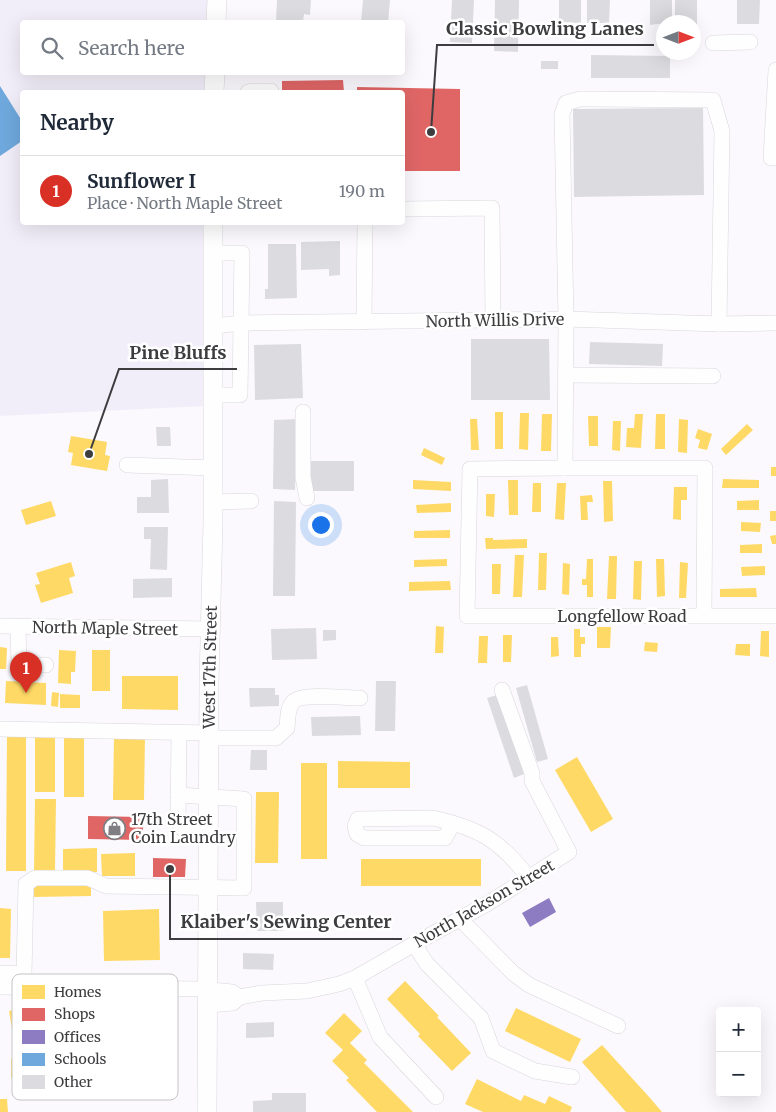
<!DOCTYPE html>
<html lang="en">
<head>
<meta charset="utf-8">
<style>
	:root { --surface:#fff; --page:#f2f2f3; --text:#1f2937; --muted:#747a83; --line:#e0e1e3; --accent:#d93025 }
	body { margin:0; font-family:Merriweather,serif; background:var(--page); color:var(--text) }
	.controls { position:absolute; right:15px; bottom:15px; display:grid; overflow:hidden; border-radius:5px; box-shadow:0 5px 20px #0002 }
	.controls button { width:45px; height:45px; display:grid; place-items:center; padding:0; border:0; border-bottom:1px solid var(--line); background:var(--surface); color:var(--text); font:25px sans-serif }
	.compass { position:absolute; left:656px; top:15px; width:45px; height:45px; border-radius:50%; background:var(--surface); box-shadow:0 5px 20px #0002; rotate:90deg }
	.you { position:absolute; left:320px; top:524px; width:18px; height:18px; margin:-12px; border:4px solid #fff; border-radius:50%; background:#1a73e8; box-shadow:0 0 0 8px #1a73e833 }
	.badge { display:grid; place-items:center; width:32px; height:32px; border-radius:50%; background:var(--accent); color:#fff; font-size:16px; font-weight:700 }
	.pin { position:absolute; translate:-50% -41px; filter:drop-shadow(0 1px 2px #0008) }
	.pin::after { content:''; position:absolute; top:26px; width:18px; height:15px; background:inherit; clip-path:polygon(0 0,100% 0,50% 100%) }
	.list { margin:0; padding:0; list-style:none }
	h2 { display:flex; justify-content:space-between; align-items:center; height:65px; margin:0; padding:0 20px; font-size:21px }
	h2 small { font-size:16px; font-weight:400; color:var(--muted) }
	.list li { display:grid; grid-template-columns:32px 1fr auto; gap:15px; align-items:center; box-sizing:border-box; height:70px; padding:0 20px; border-top:1px solid var(--line) }
	.list b { display:block; font-size:19px; white-space:nowrap }
	.list p { margin:0; font-size:16px; white-space:nowrap; color:var(--muted) }
	.list em { font-size:16px; font-style:normal; color:var(--muted) }
	.icon { flex:none; width:28px; height:28px; fill:none; stroke:currentColor; stroke-width:2; stroke-linecap:round; stroke-linejoin:round }
	.map { position:relative; flex:none; width:776px; height:1112px; overflow:hidden }
	.search { position:absolute; background:var(--surface); box-shadow:0 5px 20px #0002; left:20px; top:20px; width:385px; height:55px; display:flex; align-items:center; gap:12px; box-sizing:border-box; padding:0 18px; border-radius:5px; color:var(--muted); font-size:19px }
	.panel { position:absolute; background:var(--surface); box-shadow:0 5px 20px #0002; left:20px; top:90px; width:385px; height:135px; border-radius:5px }
	.map>svg:first-child { display:block }
	.built { fill:#f2eef9 }
	.homes { fill:#ffd966 }
	.shops { fill:#e06666 }
	.offices { fill:#8e7cc3 }
	.schools { fill:#6fa8dc }
	.building { fill:#dcdbdf }
	.lines { fill:none; stroke-linecap:round; stroke-linejoin:round }
	.minor-casing { stroke:#d8d6da; stroke-width:16 }
	.major-casing { stroke:#d8d6da; stroke-width:20 }
	.minor { stroke:#fefeff; stroke-width:15 }
	.major { stroke:#fefeff; stroke-width:19 }
	.labels { text-anchor:middle; dominant-baseline:central; stroke-width:5; stroke-linejoin:round; paint-order:stroke }
	.street-label { font-size:16px; fill:#3d3c3f; stroke:#fff }
	.poi-label { font-size:16px; fill:#3d3c3f; stroke:#fff; text-anchor:start }
	.key { fill:#fff; stroke:#c5c4c5; stroke-width:1 }
	.key-label { font-size:14px; fill:#3d3c3f }
	.leader { fill:none; stroke:#3d3c3f; stroke-width:2 }
	.callout-dot { fill:#3d3c3f; stroke:#fff; stroke-width:2 }
	.callout-label { font-size:18px; text-anchor:middle; font-weight:bold; fill:#3d3c3f; stroke:#fff; stroke-width:5; stroke-linejoin:round; paint-order:stroke }
</style>
</head>
<body>
<div class="map">
<svg width="776" height="1112" viewBox="0 0 776 1112">
	<rect width="100%" height="100%" fill="#fbf9fd"/>
	<path class="built" d="M0 0H209L208 22H22V72L206 73V92H22V222L205 223 204 406 0 416Z"/>
	<g class="homes">
		<rect x="495" y="412" width="8" height="37"/>
		<path d="M520 413H529L528 450 519 449Z"/>
		<path d="M542 414H552L551 451H541Z"/>
		<path d="M635 414H643L641 448 626 447 627 428H634Z"/>
		<path d="M656 414H665V449H655Z"/>
		<path d="M588 416H598V446H589Z"/>
		<path d="M470 419H477L479 450H471Z"/>
		<path d="M679 419 688 420 687 453 678 452Z"/>
		<path d="M613 421H621L620 451 612 450Z"/>
		<path d="M747 424 753 430 726 455 721 449Z"/>
		<path d="M698 429 712 434 707 450 698 448 700 440 695 438Z"/>
		<path d="M71 436 107 442 105 455 110 456 107 471 71 465 73 453 68 452Z"/>
		<path d="M424 448 445 458 442 465 421 455Z"/>
		<rect x="771" y="467" width="5" height="9"/>
		<path d="M723 479 759 480V488H722Z"/>
		<path d="M413 480 451 482V491L413 489Z"/>
		<path d="M508 480H518V515H509Z"/>
		<path d="M603 481H612L613 521 604 522Z"/>
		<path d="M533 483H541V512H532Z"/>
		<path d="M557 483H566L564 520 555 519Z"/>
		<path d="M674 487H687V500H681V520L673 519Z"/>
		<path d="M486 494H495L494 517 486 516Z"/>
		<path d="M592 495 593 502H587L588 520H581L580 496Z"/>
		<path d="M759 500V510H737V501Z"/>
		<path d="M51 501 56 516 26 525 21 510Z"/>
		<path d="M451 503V512L417 513 416 505Z"/>
		<rect x="770" y="511" width="6" height="10"/>
		<path d="M741 522 761 523 760 532 741 531Z"/>
		<path d="M450 530V538H414V531Z"/>
		<path d="M776 535V544H772L770 536Z"/>
		<path d="M485 538H493V540L527 539V548L486 549Z"/>
		<path d="M762 544V553H740V545Z"/>
		<path d="M539 553H547L546 590H538Z"/>
		<path d="M515 555H524L522 597H513Z"/>
		<path d="M609 556H617L616 599H607Z"/>
		<path d="M447 559V566L414 567V560Z"/>
		<path d="M587 559H593V597H587V585H582V579H586Z"/>
		<path d="M656 559H664L665 596 657 597Z"/>
		<path d="M634 561H642L641 600 633 599Z"/>
		<path d="M71 562 75 576 69 578 73 593 41 603 35 585 40 584 36 573Z"/>
		<path d="M680 562 688 563 686 598H679Z"/>
		<path d="M563 563 570 564 569 595 562 594Z"/>
		<path d="M492 564H501L500 594H492Z"/>
		<path d="M765 566V575L742 576 741 567Z"/>
		<path d="M450 581 451 590 409 591V582Z"/>
		<path d="M756 588 757 597H720V589Z"/>
		<path d="M436 626 444 627 443 653H435Z"/>
		<path d="M597 627H611L610 648H597Z"/>
		<path d="M574 629H580V637H585V644H581V657H574Z"/>
		<path d="M761 631H769V657L760 656Z"/>
		<path d="M503 635H512L511 662H503Z"/>
		<path d="M479 636H488L487 663H478Z"/>
		<path d="M551 637H558L559 656 551 657Z"/>
		<path d="M645 642 658 643 657 652 644 651Z"/>
		<path d="M736 644H750V656L735 655Z"/>
		<path d="M0 647 7 648 6 669H0Z"/>
		<path d="M59 650 76 651 75 672H71V684L58 683Z"/>
		<rect x="92" y="650" width="18" height="41"/>
		<path d="M122 676H178V710L122 709Z"/>
		<path d="M6 681 46 683V705L5 703Z"/>
		<path d="M52 692 59 693 58 707 51 706Z"/>
		<path d="M60 694 80 695V708H60Z"/>
		<path d="M7 733H26V871H6Z"/>
		<rect x="35" y="733" width="20" height="59"/>
		<rect x="64" y="733" width="20" height="64"/>
		<path d="M114 735H145L144 800H113Z"/>
		<path d="M577 757 613 819 591 832 555 770Z"/>
		<path d="M338 761 410 762V788H338Z"/>
		<rect x="301" y="763" width="26" height="96"/>
		<path d="M256 792H279L278 863H255Z"/>
		<path d="M35 799H56L55 871H34Z"/>
		<path d="M97 848V872H63V849Z"/>
		<path d="M135 853V876H102L101 854Z"/>
		<rect x="361" y="859" width="120" height="27"/>
		<path d="M91 883V896L34 897V884Z"/>
		<path d="M0 908 11 909 10 958H0Z"/>
		<path d="M159 909 160 960 104 961 103 911Z"/>
		<path d="M405 981 439 1016 437 1017 471 1053 452 1071 418 1036 420 1034 387 999Z"/>
		<path d="M516 1008 581 1039 570 1062 505 1031Z"/>
		<path d="M21 1009 24 1027 12 1029 9 1011Z"/>
		<path d="M344 1013 362 1031 350 1043 367 1060 364 1063 413 1112H377L346 1080 349 1078 332 1061 343 1050 325 1033Z"/>
		<path d="M602 1045 650 1098 662 1112H626L582 1062Z"/>
		<path d="M11 1059H28V1077L11 1078Z"/>
		<path d="M477 1079 521 1101 524 1095 545 1104 549 1096 572 1107 570 1112H483L465 1104Z"/>
		<path d="M0 1099H7L8 1112H0Z"/>
	</g>
	<g class="shops">
		<path d="M343 80 344 92H282V81Z"/>
		<path d="M357 87 460 89V171H402V92H357Z"/>
		<path d="M88 816 143 817V840L88 839Z"/>
		<path d="M153 858 186 859 185 877H153Z"/>
	</g>
	<path class="offices" d="M549 898 556 912 530 927 522 913Z"/>
	<g class="schools">
		<path d="M0 86 22 121V141L0 156Z"/>
		<path d="M150 1018H162V1042H178L177 1074 129 1073 130 1043H142V1027H150Z"/>
	</g>
	<g class="building">
		<path d="M277 0H311L310 15 304 14 303 22H276Z"/>
		<path d="M363 0H390L388 22H361Z"/>
		<path d="M452 0H474L472 43 450 42Z"/>
		<path d="M495 0H519L518 52 494 51Z"/>
		<path d="M559 0H581V23L559 22Z"/>
		<path d="M587 0H610L609 23H587Z"/>
		<path d="M650 0H672V22L650 25Z"/>
		<path d="M675 0H697V25H694V22H675Z"/>
		<path d="M737 0H760L759 24H737Z"/>
		<path d="M591 55 670 56V78H591Z"/>
		<rect x="541" y="61" width="17" height="8"/>
		<path d="M703 108 704 195 574 197 573 109Z"/>
		<path d="M340 241V275L329 276V269L301 270V242Z"/>
		<path d="M268 244H296L297 298 265 299V289H268Z"/>
		<path d="M471 339H549L550 400H471Z"/>
		<path d="M590 342 663 344 662 366 589 364Z"/>
		<path d="M301 344 303 398 255 400 254 345Z"/>
		<path d="M297 419 295 490 273 489 274 420Z"/>
		<path d="M156 427H170L171 446H157Z"/>
		<path d="M307 461H354V491H308Z"/>
		<path d="M168 479 169 513H137V497H151V480Z"/>
		<path d="M274 501 296 502 295 596H273Z"/>
		<path d="M144 527H168L167 570 150 569 151 539H144Z"/>
		<path d="M172 578V597L133 598V579Z"/>
		<path d="M316 628 317 659 272 660 271 629Z"/>
		<path d="M323 630H336V640L323 641Z"/>
		<path d="M376 681H396L395 731H375Z"/>
		<path d="M527 685 548 759 537 762 516 688Z"/>
		<path d="M249 688H275V695H279V706L250 707Z"/>
		<path d="M497 695 524 774 514 778 487 698Z"/>
		<path d="M360 716 361 735 312 736 311 717Z"/>
		<path d="M251 750H267V770H250Z"/>
		<path d="M256 902H283V931H257Z"/>
		<path d="M243 953 274 954 273 970 243 969Z"/>
		<path d="M274 1022V1037L246 1038V1023Z"/>
		<path d="M272 1093H306V1112H253V1101L272 1100Z"/>
	</g>
	<g class="lines">
		<defs>
			<g id="minor">
				<path d="M713 43 750 42"/>
				<path d="M776 70 771 158H776"/>
				<path d="M248 92 251 91H271V92"/>
				<path d="M402 209 492 208 493 320"/>
				<path d="M364 322 365 222"/>
				<path d="M213 326 242 323 566 319 719 324 776 323"/>
				<path d="M566 375 713 376"/>
				<path d="M213 395H240L242 253H213"/>
				<path d="M303 412V477L307 498"/>
				<path d="M127 465 213 468"/>
				<path d="M565 468 566 319 562 114 566 103 580 99H592L713 100 722 131 719 324"/>
				<path d="M213 502 251 501"/>
				<path d="M704 616 705 468H565L470 469 467 616H776"/>
				<path d="M0 626 211 629"/>
				<path d="M18 627 19 665H46"/>
				<path d="M0 729 209 733"/>
				<path d="M179 733 178 822 183 829 208 830"/>
				<path d="M209 738H276L287 728C288 719 287 707 294 701 304 693 346 698 360 698"/>
				<path d="M453 823 445 838H364L357 834 355 826 358 819 433 818C478 828 500 840 528 877"/>
				<path d="M460 919 513 973 529 985 618 1026"/>
				<path d="M414 944 427 964 481 1018 493 1051 535 1071 572 1077"/>
				<path d="M0 973 24 974 25 983"/>
				<path d="M24 974 26 884 35 878H88L106 886 244 888V799L178 795"/>
				<path d="M355 978 380 1037 436 1097"/>
				<path d="M0 987 202 989 232 992 239 997"/>
				<path d="M208 1005 233 1003 239 997 262 993 307 991 339 984 355 978 414 944 487 904 569 852 532 781V773L502 690"/>
			</g>
			<g id="major">
				<path d="M216 22 217 0"/>
				<path d="M214 92 215 72"/>
				<path id="s1" d="M207 1112 209 682 213 522V222"/>
			</g>
		</defs>
		<use href="#minor" class="minor-casing"/>
		<use href="#major" class="major-casing"/>
		<use href="#minor" class="minor"/>
		<use href="#major" class="major"/>
	</g>
	<defs>
		<symbol id="shop-ring" viewBox="-11 -11 22 22"><circle r="9.5" fill="#fff" stroke="#807e82" stroke-width="1.5"/><path d="M-5-2.5h2.3a2.7 3.5 0 0 1 5.4 0H5L5.5 6h-11ZM-1.5-2.5h3a1.5 2.3 0 0 0-3 0Z" fill="#807e82"/></symbol>
	</defs>
	<g fill-rule="evenodd">
		<use href="#shop-ring" x="102" y="816" width="25" height="25"/>
	</g>
	<g class="labels">
		<g class="street-label">
			<text transform="translate(495 320) rotate(-1)">North Willis Drive</text>
			<text x="622" y="616">Longfellow Road</text>
			<text transform="translate(105 628) rotate(1)">North Maple Street</text>
			<text stroke="none"><textPath href="#s1" startOffset="445">West 17th Street</textPath></text>
			<text transform="translate(484 903) rotate(-30)">North Jackson Street</text>
		</g>
		<g class="poi-label">
			<text x="131" y="819">17th Street<tspan x="131" dy="18">Coin Laundry</tspan></text>
		</g>
	</g>
	<rect x="12" y="974" width="166" height="126" rx="8" class="key"/>
	<rect x="22" y="985" width="23" height="14" fill="#ffd966"/>
	<rect x="22" y="1008" width="23" height="13" fill="#e06666"/>
	<rect x="22" y="1030" width="23" height="14" fill="#8e7cc3"/>
	<rect x="22" y="1053" width="23" height="13" fill="#6fa8dc"/>
	<rect x="22" y="1075" width="23" height="14" fill="#dcdbdf"/>
	<g class="key-label">
		<text x="54" y="997">Homes</text>
		<text x="54" y="1019">Shops</text>
		<text x="54" y="1042">Offices</text>
		<text x="54" y="1064">Schools</text>
		<text x="54" y="1087">Other</text>
	</g>
	<path class="leader" d="M431 132L437 45H654M89 454L119 369H237M170 869L170 939H402"/>
	<g class="callout-dot">
		<circle cx="431" cy="132" r="5"/>
		<circle cx="89" cy="454" r="5"/>
		<circle cx="170" cy="869" r="5"/>
	</g>
	<g class="callout-label">
		<text x="545" y="35">Classic Bowling Lanes</text>
		<text x="178" y="359">Pine Bluffs</text>
		<text x="286" y="928">Klaiber's Sewing Center</text>
	</g>
</svg>
<div class="controls">
<button>+</button>
<button>−</button>
</div>
<svg class="compass" viewBox="-18 -18 36 36"><path d="M0-13l5 13h-10z" fill="#e53935"/><path d="M0 13l5-13h-10z" fill="#747a83"/></svg>
<div class="you"></div>
<div class="pin badge" style="left:26px;top:693px">1</div>
<div class="search"><svg class="icon" aria-label="search" viewBox="0 0 24 24"><circle cx="10" cy="10" r="6"/><path d="M15 15l6 6"/></svg>Search here</div>
<section class="panel">
<h2>Nearby<small></small></h2>
<ul class="list">
<li><span class="badge">1</span><div><b>Sunflower I</b><p>Place · North Maple Street</p></div><em>190 m</em></li>
</ul>
</section>
</div>
</body>
</html>
